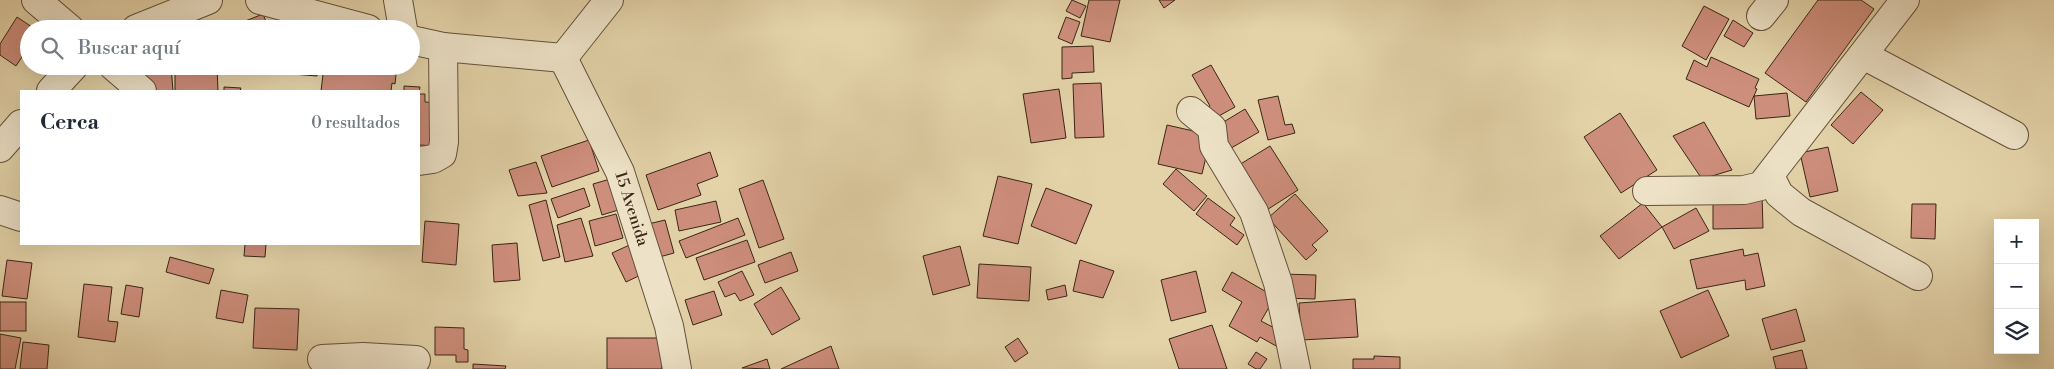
<!DOCTYPE html>
<html lang="es">
<head>
<meta charset="utf-8">
<style>
	:root { --surface:#fff; --page:#f2f2f3; --text:#1f2937; --muted:#747a83; --line:#e0e1e3 }
	body { margin:0; font-family:"Libre Bodoni",serif; background:var(--page); color:var(--text) }
	.controls { position:absolute; right:15px; bottom:15px; display:grid; overflow:hidden; border-radius:0px; box-shadow:0 5px 20px #0002 }
	.controls button { width:45px; height:45px; display:grid; place-items:center; padding:0; border:0; border-bottom:1px solid var(--line); background:var(--surface); color:var(--text); font:25px sans-serif }
	.list { margin:0; padding:0; list-style:none }
	h2 { display:flex; justify-content:space-between; align-items:center; height:65px; margin:0; padding:0 20px; font-size:21px }
	h2 small { font-size:16px; font-weight:400; color:var(--muted) }
	.icon { flex:none; width:28px; height:28px; fill:none; stroke:currentColor; stroke-width:2; stroke-linecap:round; stroke-linejoin:round }
	.map { position:relative; flex:none; width:2054px; height:369px; overflow:hidden }
	.search { position:absolute; background:var(--surface); box-shadow:0 5px 20px #0002; left:20px; top:20px; width:400px; height:55px; display:flex; align-items:center; gap:12px; box-sizing:border-box; padding:0 18px; border-radius:28px; color:var(--muted); font-size:19px }
	.panel { position:absolute; background:var(--surface); box-shadow:0 5px 20px #0002; left:20px; top:90px; width:400px; height:155px; border-radius:0px }
	.map>svg:first-child { display:block }
	.building { fill:#ce8e7c; stroke:#3a2615 }
	.lines { fill:none; stroke-linecap:round; stroke-linejoin:round }
	.street-casing { stroke:#64513a; stroke-width:30 }
	.street { stroke:#ede2c7; stroke-width:28 }
	.labels { text-anchor:middle; dominant-baseline:central; stroke-width:4; stroke-linejoin:round; paint-order:stroke }
	.street-label { font-size:16px; fill:#3a2615; stroke:#ede2c7 }
</style>
</head>
<body>
<div class="map">
<svg width="2054" height="369" viewBox="0 0 2054 369">
	<rect width="100%" height="100%" fill="#e4d3a9"/>
	<filter id="stains"><feTurbulence type="fractalNoise" baseFrequency=".004" numOctaves="4"/><feColorMatrix values="0 0 0 0 .2 0 0 0 0 .09 0 0 0 0 .02 0 0 0 .5 -.17"/></filter>
	<radialGradient id="worn" r=".72"><stop offset=".6" stop-color="#630" stop-opacity="0"/><stop offset="1" stop-color="#630" stop-opacity=".3"/></radialGradient>
	<g class="building">
		<path d="M1072 0 1086 6 1080 18 1066 11Z"/>
		<path d="M1089 0H1120L1110 42 1081 36Z"/>
		<path d="M1159 0H1175L1164 8Z"/>
		<path d="M1818 0H1861L1874 9 1806 102 1765 73Z"/>
		<path d="M1704 6 1729 19 1706 60 1682 46Z"/>
		<path d="M263 14 269 29H225Z"/>
		<path d="M17 17 35 29H29V46L16 66 0 55V44Z"/>
		<path d="M1066 17 1080 22 1072 44 1058 38Z"/>
		<path d="M1733 20 1753 33 1744 47 1724 36Z"/>
		<path d="M1093 46 1094 72 1072 73V78L1062 79V47Z"/>
		<path d="M1711 57 1759 79 1755 88 1757 89 1749 107 1686 79 1694 60 1707 67Z"/>
		<path d="M1211 65 1235 107 1208 122 1201 111 1210 106 1192 75Z"/>
		<path d="M136 66H171L173 91H152Z"/>
		<path d="M175 66H217L218 91H175Z"/>
		<path d="M281 66H318L317 76 280 73Z"/>
		<path d="M324 66H397L395 84 392 83 391 91H321Z"/>
		<path d="M1101 83 1104 137 1075 138 1073 84Z"/>
		<path d="M404 86 420 87 419 94H425V102L439 103 437 146 419 145V91H404Z"/>
		<path d="M224 87 241 88 240 91H224Z"/>
		<path d="M1059 89 1066 138 1031 143 1023 94Z"/>
		<path d="M1861 92 1883 110 1853 144 1831 125Z"/>
		<path d="M1787 93 1790 116 1756 119 1754 96Z"/>
		<path d="M1278 96 1285 125 1292 124 1295 133 1268 140 1258 100Z"/>
		<path d="M1245 109 1259 132 1226 151 1212 129Z"/>
		<path d="M1620 113 1657 170 1621 193 1584 137Z"/>
		<path d="M1704 122 1732 170 1702 179 1673 136Z"/>
		<path d="M1167 125 1211 135 1202 174 1158 164Z"/>
		<path d="M589 140 599 171 552 187 541 156Z"/>
		<path d="M1270 146 1298 190 1262 213 1234 168Z"/>
		<path d="M1828 147 1838 191 1810 197 1800 153Z"/>
		<path d="M710 152 718 176 697 184 701 195 658 210 646 175Z"/>
		<path d="M536 162 547 193 518 196 509 170Z"/>
		<path d="M1176 169 1207 196 1194 211 1163 184Z"/>
		<path d="M998 176 1032 184 1018 244 983 236Z"/>
		<path d="M617 177 625 208 602 215 593 184Z"/>
		<path d="M763 180 784 239 759 248 739 189Z"/>
		<path d="M584 188 590 206 558 218 551 199Z"/>
		<path d="M1046 188 1092 205 1076 244 1031 226Z"/>
		<path d="M1295 194 1328 231 1312 245 1317 250 1306 260 1268 218Z"/>
		<path d="M1762 195 1763 228 1713 229V196Z"/>
		<path d="M1208 198 1235 218 1230 225 1244 235 1237 245 1196 214Z"/>
		<path d="M546 200 560 257 543 261 529 205Z"/>
		<path d="M716 201 721 222 679 231 675 210Z"/>
		<path d="M1643 203 1662 227 1619 259 1600 236Z"/>
		<path d="M1912 204H1936L1935 239 1911 238Z"/>
		<path d="M1696 208 1709 231 1674 249 1662 227Z"/>
		<path d="M616 214 623 238 595 246 589 221Z"/>
		<path d="M581 218 593 256 565 262 557 225Z"/>
		<path d="M738 218 745 235 686 258 679 241Z"/>
		<path d="M665 220 674 253 652 259 644 225Z"/>
		<path d="M425 221 459 224 456 265 422 262Z"/>
		<path d="M747 240 755 262 704 280 696 258Z"/>
		<path d="M636 242 649 271 626 282 612 253Z"/>
		<path d="M517 243 520 280 494 282 492 245Z"/>
		<path d="M245 244H266L265 257 244 256Z"/>
		<path d="M960 246 970 285 933 295 923 256Z"/>
		<path d="M1743 249 1744 256 1758 253 1765 286 1746 290 1745 280 1697 289 1690 260Z"/>
		<path d="M791 252 798 271 765 283 758 265Z"/>
		<path d="M170 257 214 269 209 284 166 272Z"/>
		<path d="M7 260 32 263 27 299 2 296Z"/>
		<path d="M1080 260 1114 271 1103 298 1073 291Z"/>
		<path d="M979 264 1031 267 1029 301 977 298Z"/>
		<path d="M742 271 754 295 740 301 735 293 725 297 718 282Z"/>
		<path d="M1196 271 1206 312 1171 321 1161 280Z"/>
		<path d="M1232 272 1275 297 1261 321 1286 334 1278 347 1260 337 1257 342 1229 326 1242 302 1222 290Z"/>
		<path d="M1283 274 1316 275 1315 299 1282 298Z"/>
		<path d="M84 284 112 287 108 321 118 322 115 342 78 337Z"/>
		<path d="M126 285 143 288 139 317 121 314Z"/>
		<path d="M1065 285 1067 296 1048 300 1046 290Z"/>
		<path d="M781 287 800 319 772 335 754 304Z"/>
		<path d="M221 290 248 295 243 323 216 318Z"/>
		<path d="M1708 290 1729 336 1681 358 1660 311Z"/>
		<path d="M714 291 722 315 693 325 685 300Z"/>
		<path d="M1355 299 1358 337 1301 340 1299 303Z"/>
		<rect x="0" y="302" width="26" height="29"/>
		<path d="M255 308 299 309 297 350 253 348Z"/>
		<path d="M1796 309 1805 341 1771 350 1762 319Z"/>
		<path d="M1212 325 1227 369H1179L1169 339Z"/>
		<path d="M435 327 464 328V349L468 350V362H456V355H435Z"/>
		<path d="M0 334 21 338 15 369H0Z"/>
		<rect x="607" y="338" width="55" height="31"/>
		<path d="M1018 338 1028 353 1015 362 1005 347Z"/>
		<path d="M23 342 49 345 47 369H20Z"/>
		<path d="M831 346 839 369H781Z"/>
		<path d="M1802 350 1807 369H1776L1773 357Z"/>
		<path d="M1256 352 1267 359 1260 369H1256L1248 364Z"/>
		<path d="M1374 356 1400 357V369H1353V359H1374Z"/>
		<path d="M767 359 770 369 742 368Z"/>
		<path d="M473 364 506 366 505 369H473Z"/>
	</g>
	<g class="lines">
		<defs>
			<g id="street">
				<path d="M36 0 70 29"/>
				<path d="M260 0 368 29"/>
				<path d="M398 0 403 29"/>
				<path d="M1761 16 1774 0"/>
				<path d="M136 29 208 0"/>
				<path d="M411 40 443 47 563 58"/>
				<path d="M1863 55 2014 135"/>
				<path id="s1" d="M563 58 620 172 669 326 677 369"/>
				<path d="M563 58 609 0"/>
				<path d="M113 66 142 91"/>
				<path d="M51 91 74 66"/>
				<path d="M1191 111 1212 128 1214 146 1254 212 1278 283 1296 369"/>
				<path d="M0 148 21 124"/>
				<path d="M419 161 433 159 442 154 444 142 443 47"/>
				<path d="M1770 176 1779 194 1801 212 1918 276"/>
				<path d="M1647 191 1744 190 1761 186 1905 0"/>
				<path d="M0 210 21 217"/>
				<path d="M322 359 363 357 416 360"/>
			</g>
		</defs>
		<use href="#street" class="street-casing"/>
		<use href="#street" class="street"/>
	</g>
	<g class="labels">
		<g class="street-label">
			<text stroke="none"><textPath href="#s1" startOffset="166">15 Avenida</textPath></text>
		</g>
	</g>
	<rect width="100%" height="100%" filter="url(#stains)"/>
	<rect width="100%" height="100%" fill="url(#worn)"/>
</svg>
<div class="controls">
<button>+</button>
<button>−</button>
<button><svg class="icon" aria-label="layers" viewBox="0 0 24 24"><path d="M12 4l9 5-9 5-9-5zM3 14l9 5 9-5"/></svg></button>
</div>
<div class="search"><svg class="icon" aria-label="search" viewBox="0 0 24 24"><circle cx="10" cy="10" r="6"/><path d="M15 15l6 6"/></svg>Buscar aquí</div>
<section class="panel">
<h2>Cerca<small>0 resultados</small></h2>
<ul class="list">
</ul>
</section>
</div>
</body>
</html>
